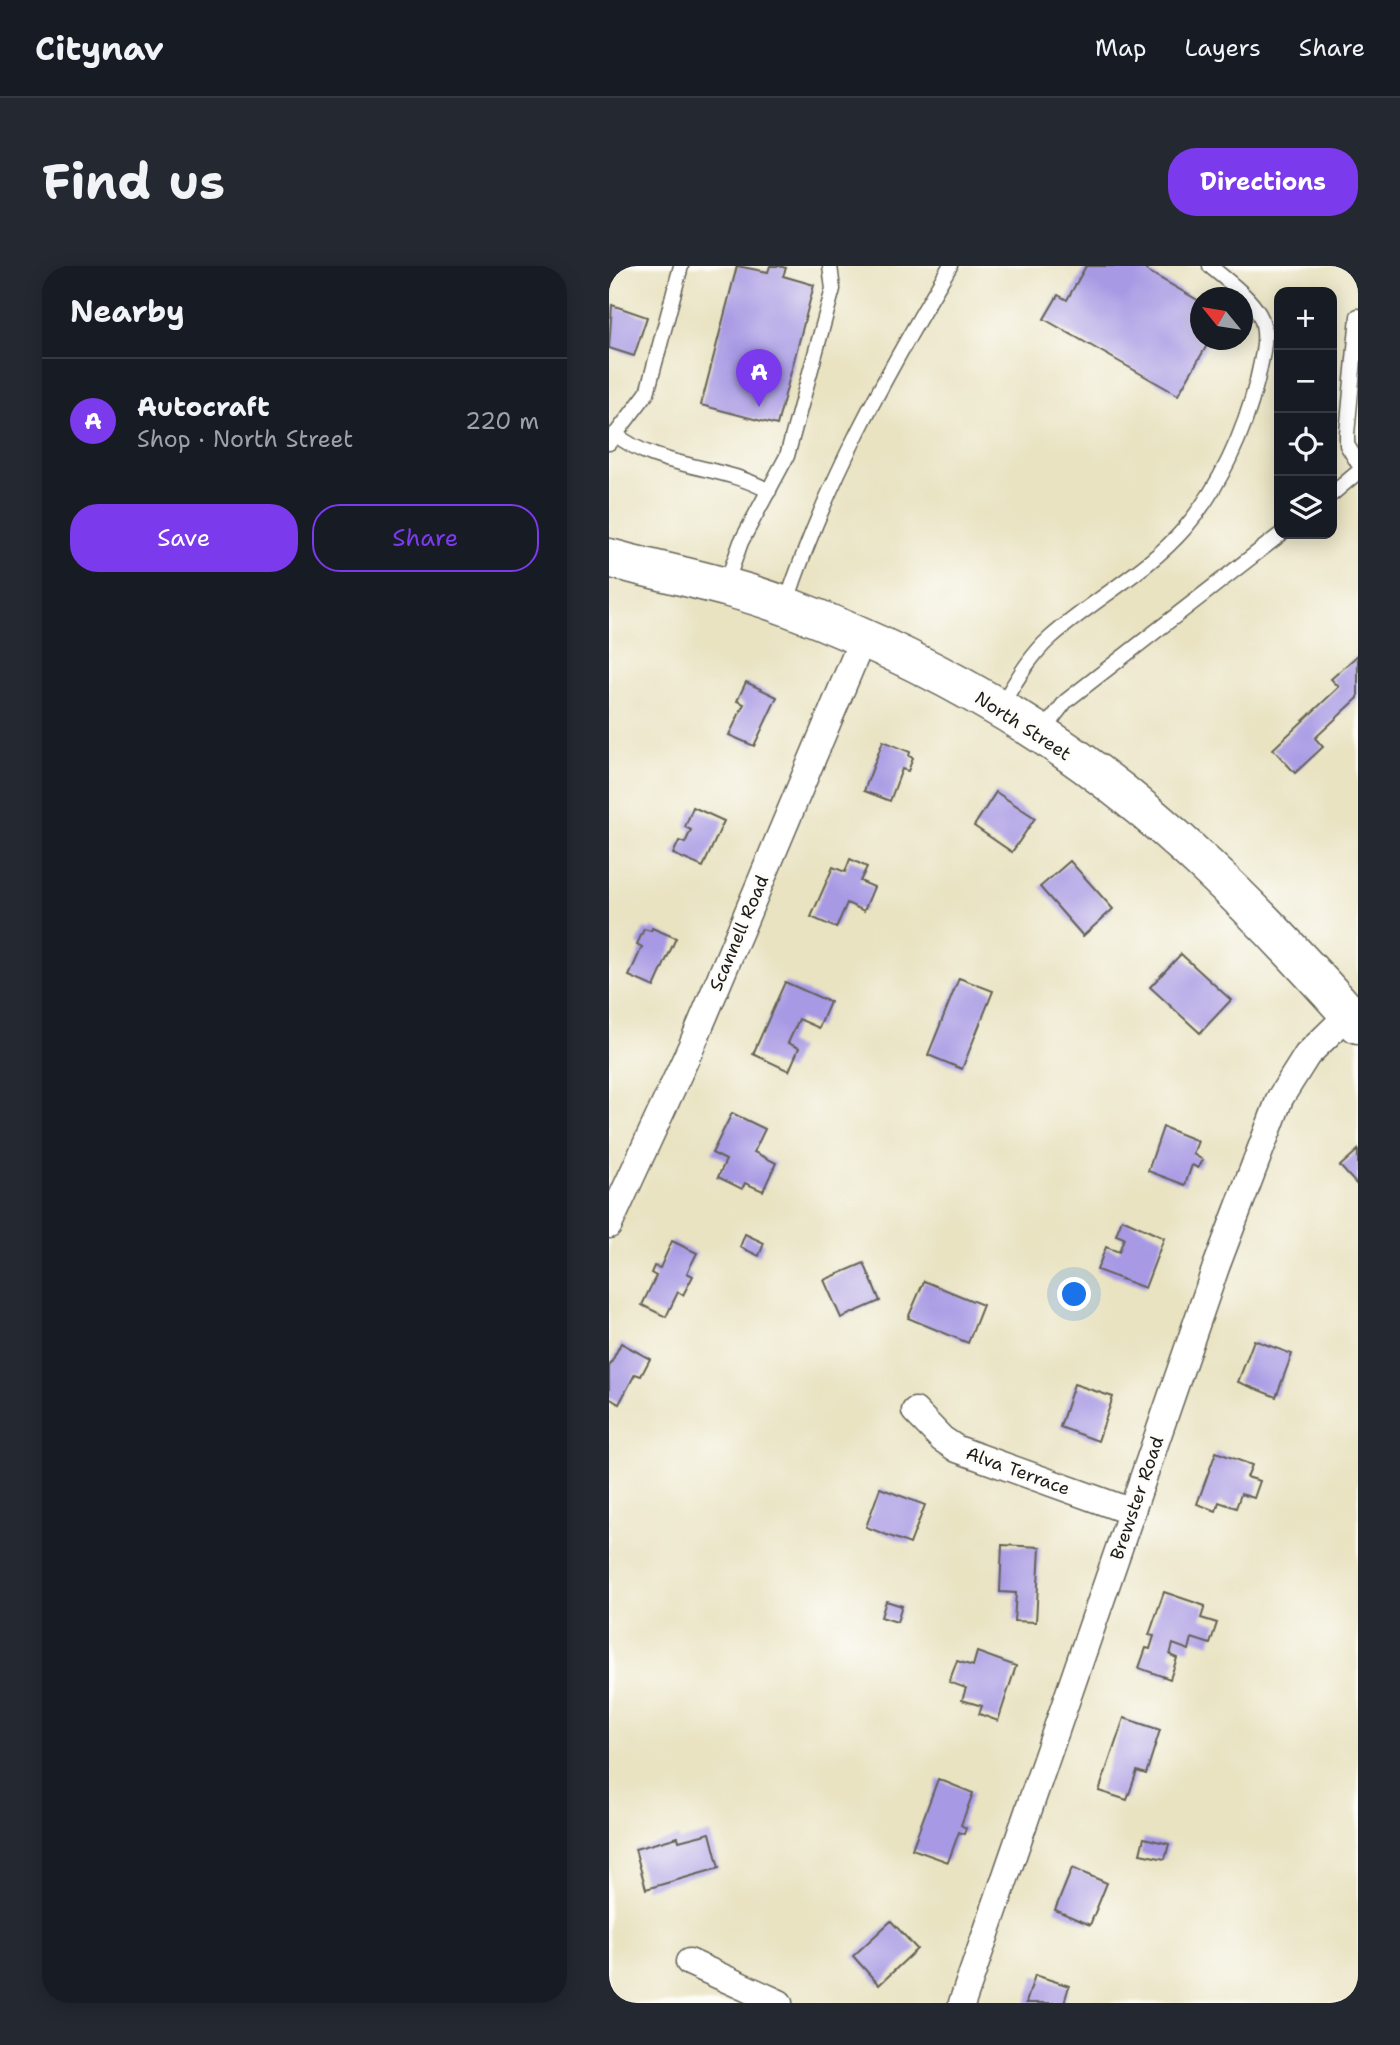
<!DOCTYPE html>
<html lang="en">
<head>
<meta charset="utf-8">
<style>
	:root { --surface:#171b24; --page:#242831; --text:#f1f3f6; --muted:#9ea1a6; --line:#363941; --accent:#7c3aed }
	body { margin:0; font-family:"Shantell Sans",sans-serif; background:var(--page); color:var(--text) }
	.controls { position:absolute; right:21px; top:21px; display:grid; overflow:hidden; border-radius:14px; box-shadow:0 4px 18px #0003 }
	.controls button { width:63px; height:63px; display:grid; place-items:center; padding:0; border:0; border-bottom:2px solid var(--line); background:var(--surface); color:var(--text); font:35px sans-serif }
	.compass { position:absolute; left:581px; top:21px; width:63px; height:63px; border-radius:50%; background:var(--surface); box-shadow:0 4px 18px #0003; rotate:300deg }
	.you { position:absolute; left:466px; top:1029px; width:24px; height:24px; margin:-18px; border:5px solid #fff; border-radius:50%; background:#1a73e8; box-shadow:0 0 0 10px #1a73e833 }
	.badge { display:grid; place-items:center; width:46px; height:46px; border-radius:50%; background:var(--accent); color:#fff; font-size:23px; font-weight:700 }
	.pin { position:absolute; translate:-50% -58px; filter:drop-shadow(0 2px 4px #0008) }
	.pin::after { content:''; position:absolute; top:37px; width:24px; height:21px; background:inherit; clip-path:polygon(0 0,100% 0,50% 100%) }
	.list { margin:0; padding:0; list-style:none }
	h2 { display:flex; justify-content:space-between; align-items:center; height:91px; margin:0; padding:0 28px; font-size:30px }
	h2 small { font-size:23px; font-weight:400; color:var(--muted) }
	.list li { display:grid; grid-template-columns:46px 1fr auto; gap:21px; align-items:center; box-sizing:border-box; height:126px; padding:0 28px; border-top:2px solid var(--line) }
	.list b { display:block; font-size:26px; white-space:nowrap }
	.list p { margin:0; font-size:23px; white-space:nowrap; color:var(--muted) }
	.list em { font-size:23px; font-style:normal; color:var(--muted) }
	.actions { display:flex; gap:14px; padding:21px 28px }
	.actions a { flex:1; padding:16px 0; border:2px solid var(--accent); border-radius:28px; text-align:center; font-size:24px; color:var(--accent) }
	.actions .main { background:var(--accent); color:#fff }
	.icon { flex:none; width:38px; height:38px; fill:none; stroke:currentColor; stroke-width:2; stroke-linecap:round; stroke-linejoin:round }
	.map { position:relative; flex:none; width:749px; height:1737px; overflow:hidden; border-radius:28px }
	header { display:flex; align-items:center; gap:42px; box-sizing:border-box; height:98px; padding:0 35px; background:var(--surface); border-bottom:2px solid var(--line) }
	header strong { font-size:33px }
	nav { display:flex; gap:38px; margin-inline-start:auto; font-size:24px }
	.intro { display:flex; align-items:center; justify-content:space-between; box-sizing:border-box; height:168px; padding:0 42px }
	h1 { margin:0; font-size:49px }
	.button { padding:18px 32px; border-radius:28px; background:var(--accent); color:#fff; font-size:24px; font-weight:700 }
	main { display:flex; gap:42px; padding:0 42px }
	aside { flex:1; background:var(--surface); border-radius:28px; box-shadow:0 4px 18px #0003 }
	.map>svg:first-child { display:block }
	.building { fill:#a799e4 }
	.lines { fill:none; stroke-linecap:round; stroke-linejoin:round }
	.lane-casing { stroke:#646256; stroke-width:17 }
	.street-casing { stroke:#646256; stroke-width:29 }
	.secondary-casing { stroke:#646256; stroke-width:41 }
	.lane { stroke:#fff; stroke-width:14 }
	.street { stroke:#fff; stroke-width:26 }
	.secondary { stroke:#fff; stroke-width:38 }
	.labels { text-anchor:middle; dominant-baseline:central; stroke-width:5; stroke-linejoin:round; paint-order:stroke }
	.street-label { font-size:18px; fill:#1c1c1c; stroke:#fdfcf7 }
</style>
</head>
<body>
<header>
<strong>Citynav</strong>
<nav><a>Map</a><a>Layers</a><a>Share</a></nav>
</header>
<div class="intro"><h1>Find us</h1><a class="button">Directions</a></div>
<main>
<aside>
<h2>Nearby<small></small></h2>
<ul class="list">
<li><span class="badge">A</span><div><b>Autocraft</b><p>Shop · North Street</p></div><em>220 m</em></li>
</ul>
<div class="actions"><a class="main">Save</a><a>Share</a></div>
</aside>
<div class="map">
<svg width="749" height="1737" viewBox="0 0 749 1737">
	<rect width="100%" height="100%" fill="#fdfcf7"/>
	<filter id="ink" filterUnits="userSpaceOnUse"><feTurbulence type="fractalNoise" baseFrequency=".0143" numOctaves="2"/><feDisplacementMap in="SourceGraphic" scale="14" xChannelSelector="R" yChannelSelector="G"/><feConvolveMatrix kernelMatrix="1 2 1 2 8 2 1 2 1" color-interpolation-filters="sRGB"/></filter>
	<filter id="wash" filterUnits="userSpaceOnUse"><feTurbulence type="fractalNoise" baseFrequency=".00686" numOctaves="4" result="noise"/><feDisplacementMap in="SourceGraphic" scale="28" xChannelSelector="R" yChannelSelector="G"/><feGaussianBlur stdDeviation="1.57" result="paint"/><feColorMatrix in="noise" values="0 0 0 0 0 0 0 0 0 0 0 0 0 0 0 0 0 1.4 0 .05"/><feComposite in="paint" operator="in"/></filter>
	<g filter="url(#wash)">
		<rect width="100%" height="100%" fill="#e9e3c2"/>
		<g id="blocks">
			<g class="building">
				<path d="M128 0 159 6 161 0H170L177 2 174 10 205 19 168 159 92 139Z"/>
				<path d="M477 0H539L537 4 592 36V74H601L569 129 435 53 449 29 458 34Z"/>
				<path d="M3 39 38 51 25 90 0 82Z"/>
				<path d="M749 389V432L706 472 714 481 686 507 664 483 730 421 722 413Z"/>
				<path d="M137 416 168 431 145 480 120 469 135 438 128 435Z"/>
				<path d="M274 475 301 486 300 490 304 492 299 505 293 503 281 535 255 525Z"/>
				<path d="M387 526 426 552 403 586 365 560Z"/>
				<path d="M84 541 115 555 94 601 64 588 70 575 76 577 82 564 76 561Z"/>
				<path d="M241 593 258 601 251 615 265 621 255 645 238 637 227 662 202 651 224 601 236 606Z"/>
				<path d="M461 595 504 643 474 670 431 621Z"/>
				<path d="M43 662 67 672 45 721 20 710 33 681 28 678 35 663 42 665Z"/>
				<path d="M572 688 622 734 591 767 541 721Z"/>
				<path d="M350 712 384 725 353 803 319 789Z"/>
				<path d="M176 716 221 736 210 762 190 753 179 777 190 782 180 805 144 788Z"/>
				<path d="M123 847 156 863 145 886 167 897 154 925 136 917 133 923 109 911 117 894 103 887Z"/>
				<path d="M554 861 589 875 584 888 594 894 589 902 583 899 576 919 539 905Z"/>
				<path d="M749 884V920L731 900Z"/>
				<path d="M513 953 555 972 536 1022 488 1004 497 981 510 986 515 972 507 969Z"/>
				<path d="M136 968 155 977 150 990 131 981Z"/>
				<path d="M63 975 88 987 78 1007 84 1010 74 1029 69 1026 57 1051 33 1039 47 1010 42 1007 45 1000 51 1002Z"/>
				<path d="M255 997 271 1035 232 1052 215 1014Z"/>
				<path d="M315 1015 374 1039 359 1077 299 1052Z"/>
				<path d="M645 1074 683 1088 667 1131 629 1116Z"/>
				<path d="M12 1077 41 1093 32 1110 26 1108 10 1138 0 1132V1101Z"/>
				<path d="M465 1118 504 1131 489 1175 451 1161Z"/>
				<path d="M607 1186 643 1199 638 1211 651 1215 645 1232 632 1228 627 1242 610 1236 607 1245 588 1238Z"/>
				<path d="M271 1222 316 1239 301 1278 257 1261Z"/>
				<path d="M393 1279 431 1281 427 1356 405 1355 407 1327 391 1326Z"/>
				<path d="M555 1326 596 1340 592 1352 608 1357 601 1378 583 1372 580 1384 564 1378 561 1389 568 1392 561 1413 530 1402 537 1382 541 1383 545 1370 540 1369Z"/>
				<path d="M277 1335 293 1340 288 1356 272 1351Z"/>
				<path d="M368 1386 407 1400 389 1455 370 1448 373 1440 353 1434 357 1422 340 1416 348 1395 364 1400Z"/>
				<path d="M515 1452 551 1464 537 1508 528 1505 518 1534 490 1525Z"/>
				<path d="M329 1513 364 1527 352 1559 357 1562 355 1568 350 1566 339 1596 303 1583Z"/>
				<path d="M101 1567 110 1602 37 1623 26 1583 69 1571 70 1575Z"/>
				<path d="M535 1572 560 1578 556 1593 531 1588Z"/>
				<path d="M463 1602 498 1617 481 1659 446 1644Z"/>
				<path d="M282 1655 308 1683 270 1719 244 1690Z"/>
				<path d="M426 1709 460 1720 455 1737H417Z"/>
			</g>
		</g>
	</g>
	<g filter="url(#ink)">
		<use href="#blocks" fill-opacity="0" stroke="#646256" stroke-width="2"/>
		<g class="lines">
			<defs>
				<g id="lane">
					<path d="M749 50 738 168V179L749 197"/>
					<path d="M6 168C49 203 112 198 160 225"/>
					<path d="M0 177 38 127 72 0"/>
					<path d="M723 228 749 206"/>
					<path d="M116 321 132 276 178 190 224 23 221 0"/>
					<path d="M177 338C217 216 276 110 341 0"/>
					<path d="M391 441C406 417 420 391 441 372 483 334 538 306 576 262 611 221 635 167 648 115 652 95 661 67 650 48 639 29 617 14 601 0"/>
					<path d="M432 467 457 435 672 268"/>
				</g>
				<g id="street">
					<path d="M0 959 83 779 254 372"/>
					<path d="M306 1145 333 1173 348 1183 523 1246"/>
					<path d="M80 1696 170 1737"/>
					<path d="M353 1737 607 1001 671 832 698 789 740 748"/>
				</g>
				<path id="secondary" d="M0 292C59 308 122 319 179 341 266 374 351 416 429 466 549 543 655 652 749 758"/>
			</defs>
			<use href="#lane" class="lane-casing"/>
			<use href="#street" class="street-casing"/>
			<use href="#secondary" class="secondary-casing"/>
			<use href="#lane" class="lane"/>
			<use href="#street" class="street"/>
			<use href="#secondary" class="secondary"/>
		</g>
	</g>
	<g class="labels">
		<g class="street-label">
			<text transform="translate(414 460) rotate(33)">North Street</text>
			<text transform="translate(130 667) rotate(-67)">Scannell Road</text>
			<text transform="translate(409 1205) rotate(20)">Alva Terrace</text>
			<text transform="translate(528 1232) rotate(-71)">Brewster Road</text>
		</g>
	</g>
</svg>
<div class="controls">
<button>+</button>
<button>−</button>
<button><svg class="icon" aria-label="locate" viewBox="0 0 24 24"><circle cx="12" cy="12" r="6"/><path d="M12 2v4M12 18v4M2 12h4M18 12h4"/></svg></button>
<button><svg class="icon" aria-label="layers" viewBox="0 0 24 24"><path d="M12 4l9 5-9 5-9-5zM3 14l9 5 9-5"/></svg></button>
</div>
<svg class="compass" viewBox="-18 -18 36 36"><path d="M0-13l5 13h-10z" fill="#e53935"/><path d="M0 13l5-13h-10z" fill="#9ea1a6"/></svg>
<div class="you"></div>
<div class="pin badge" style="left:150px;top:141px">A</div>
</div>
</main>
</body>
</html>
